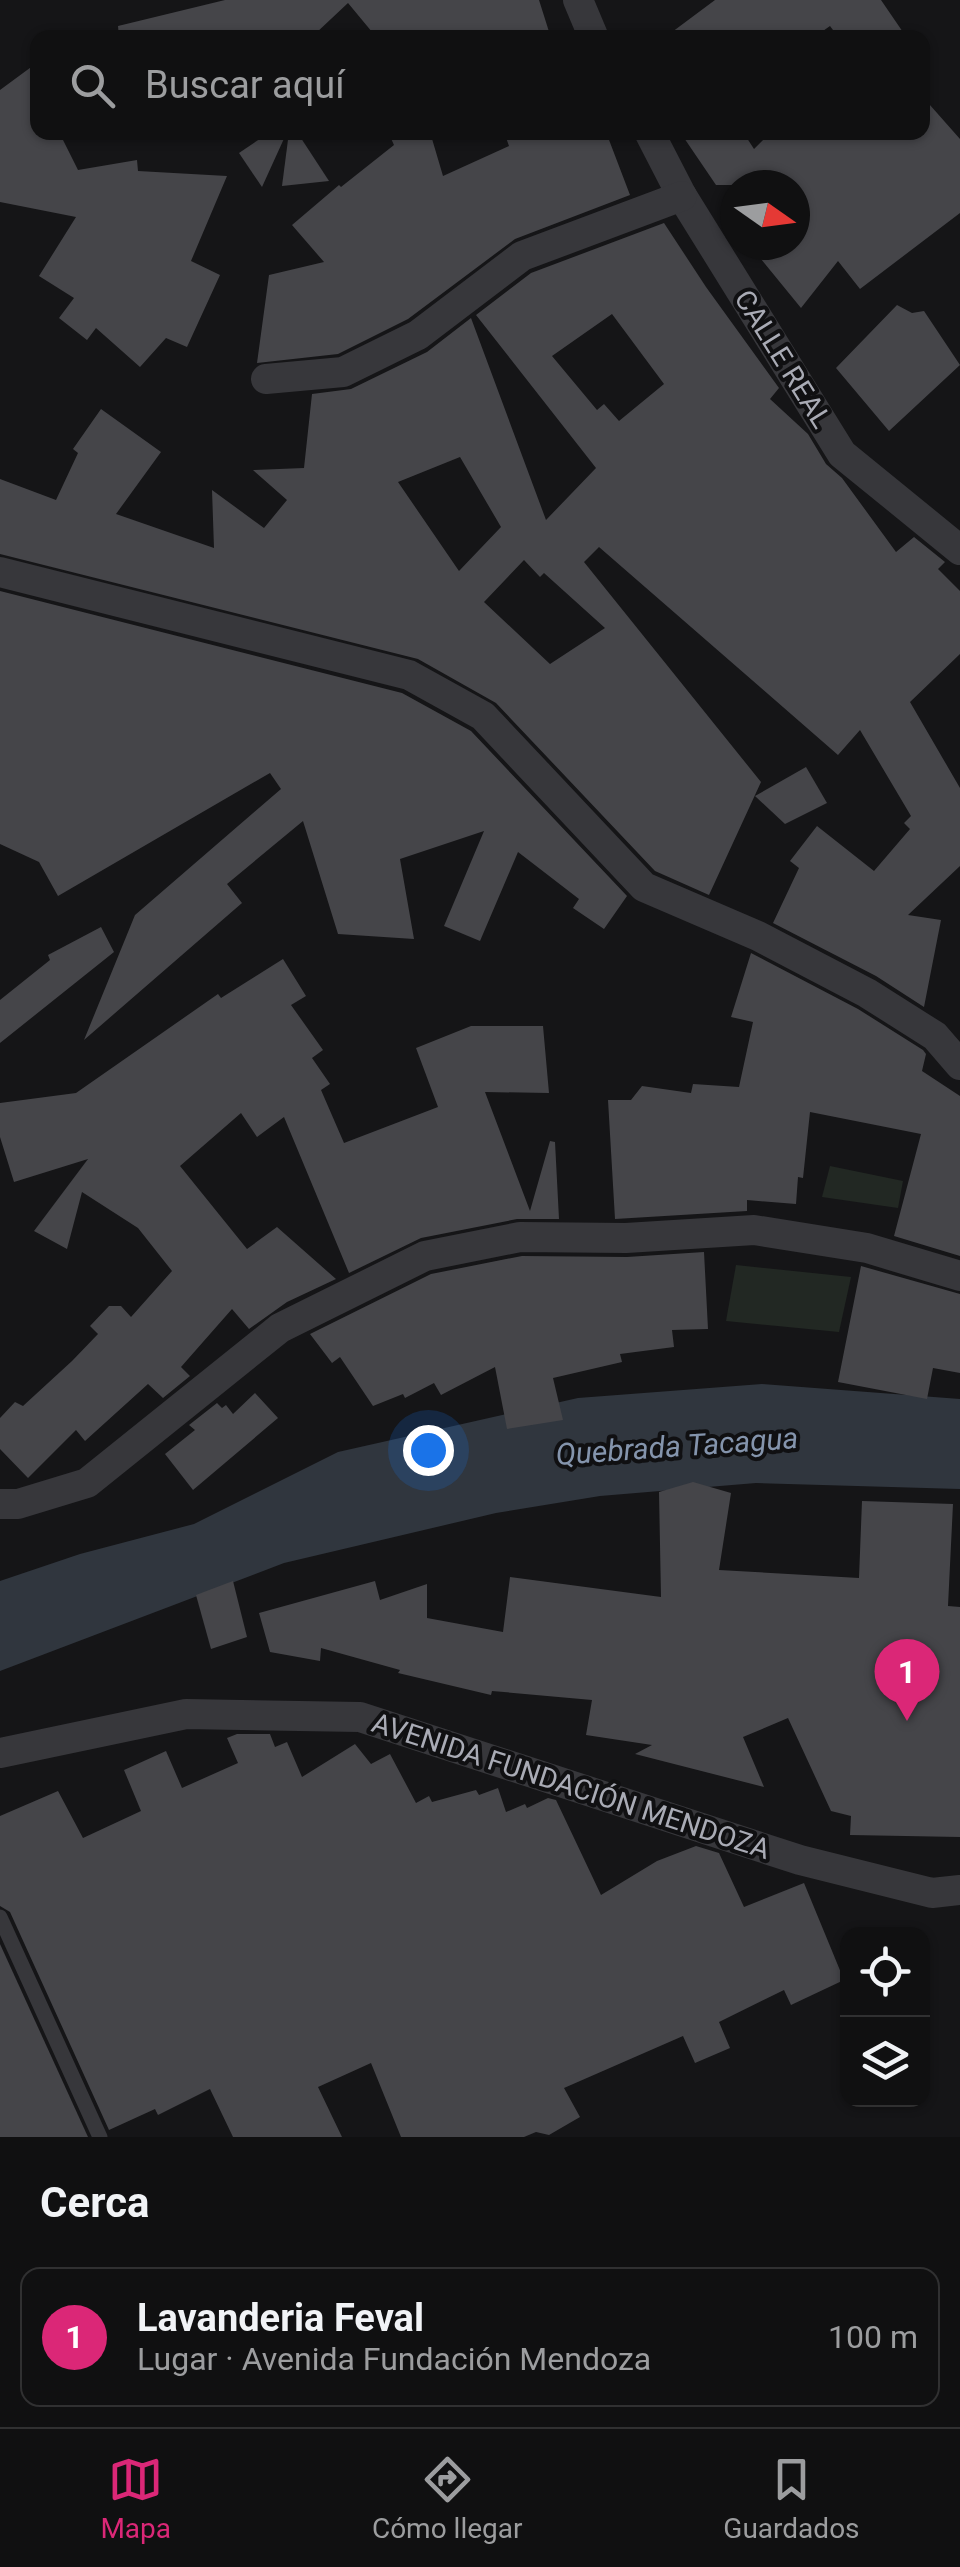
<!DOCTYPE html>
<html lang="es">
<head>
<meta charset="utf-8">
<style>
	:root { --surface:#101011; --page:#1e1e1f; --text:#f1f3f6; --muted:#9c9d9f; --line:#303031; --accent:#db2777 }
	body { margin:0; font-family:Roboto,sans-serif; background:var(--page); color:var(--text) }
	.controls { position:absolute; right:30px; bottom:30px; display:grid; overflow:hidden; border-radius:20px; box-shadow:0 2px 8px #0004 }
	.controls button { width:90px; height:90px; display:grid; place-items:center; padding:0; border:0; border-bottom:2px solid var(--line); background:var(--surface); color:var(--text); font:50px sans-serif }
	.compass { position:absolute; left:720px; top:170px; width:90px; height:90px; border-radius:50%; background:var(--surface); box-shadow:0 2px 8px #0004; rotate:104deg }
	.you { position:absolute; left:428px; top:1450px; width:35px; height:35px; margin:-25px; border:8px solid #fff; border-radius:50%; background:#1a73e8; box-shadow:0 0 0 15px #1a73e833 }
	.badge { display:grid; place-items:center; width:65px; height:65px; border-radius:50%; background:var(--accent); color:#fff; font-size:32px; font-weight:700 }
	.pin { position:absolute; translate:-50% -82px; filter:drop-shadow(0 2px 5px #0008) }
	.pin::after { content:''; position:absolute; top:52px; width:35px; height:30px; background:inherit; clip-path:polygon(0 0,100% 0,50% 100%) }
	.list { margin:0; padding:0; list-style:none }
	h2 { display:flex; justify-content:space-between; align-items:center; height:130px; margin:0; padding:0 40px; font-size:42px }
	h2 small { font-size:32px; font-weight:400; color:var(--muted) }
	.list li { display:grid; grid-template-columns:65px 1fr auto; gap:30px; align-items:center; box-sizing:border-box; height:140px; margin:0 20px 20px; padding:0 20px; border:2px solid var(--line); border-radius:20px }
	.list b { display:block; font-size:38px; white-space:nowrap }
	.list p { margin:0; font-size:32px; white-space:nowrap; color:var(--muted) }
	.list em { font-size:32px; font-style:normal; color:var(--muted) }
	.icon { flex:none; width:55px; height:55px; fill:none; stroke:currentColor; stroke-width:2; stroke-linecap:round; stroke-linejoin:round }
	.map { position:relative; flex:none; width:960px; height:2137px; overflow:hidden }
	.search { position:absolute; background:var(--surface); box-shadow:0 2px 8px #0004; left:30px; right:30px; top:30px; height:110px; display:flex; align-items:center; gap:25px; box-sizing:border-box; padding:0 35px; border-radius:20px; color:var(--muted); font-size:38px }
	.sheet { height:290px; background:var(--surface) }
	nav { display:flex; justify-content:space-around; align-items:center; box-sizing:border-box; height:140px; border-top:2px solid var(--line); background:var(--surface); font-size:28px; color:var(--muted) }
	nav a { display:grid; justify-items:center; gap:5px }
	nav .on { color:var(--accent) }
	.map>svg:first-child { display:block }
	.green { fill:#222823 }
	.water { fill:#30363e }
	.building { fill:#454549; fill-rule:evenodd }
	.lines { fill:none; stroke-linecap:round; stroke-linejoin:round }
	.lane { stroke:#37373b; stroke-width:15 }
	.street { stroke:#37373b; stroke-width:30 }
	.labels { text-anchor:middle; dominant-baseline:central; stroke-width:8; stroke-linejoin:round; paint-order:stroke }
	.street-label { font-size:28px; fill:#a9abb5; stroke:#101012 }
	.water-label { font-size:30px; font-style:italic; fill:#8494ac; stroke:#101012 }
</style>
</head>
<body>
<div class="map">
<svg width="960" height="2137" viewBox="0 0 960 2137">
	<rect width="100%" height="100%" fill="#151517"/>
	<g class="green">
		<path d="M830 1166 903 1181 898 1208 822 1197Z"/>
		<path d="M736 1265 851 1277 839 1332 726 1321Z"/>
	</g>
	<path class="water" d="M762 1384 960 1399V1489L756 1483 600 1496 496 1513 284 1563 0 1671V1581L80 1554 194 1524 338 1452 578 1398Z"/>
	<g class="building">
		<path d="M225 0H539L551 38H377L348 3 315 34 302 38H119L118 26Z"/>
		<path d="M715 0H881L907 38H839L830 26 813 38H664Z"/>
		<path d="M38 62V132H59L78 170 137 160 138 171 227 176 191 261 220 275 187 347 166 338 140 367 96 328 87 340 59 318 74 298 39 276 76 217 0 202V90Z"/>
		<path d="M922 96 960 139V213L860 289 838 261 801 308 761 259 775 245H795V185H716L680 132H743L754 149 771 132H922Z"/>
		<path d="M270 132H287L262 187 239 153Z"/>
		<path d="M289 132H297L329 181 282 186Z"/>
		<path d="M388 132H430L443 176 509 146 504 132H606L630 195 515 239 408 319 338 354 257 363 269 275 324 262 292 225 339 185 341 187 394 145Z"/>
		<path d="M664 223 706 287 779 388 770 399 808 434 826 464 842 478 896 552 914 537 945 562 938 569 960 591V654L910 702 960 788V866L908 915 941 920 924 1007 876 976 773 923 799 868 790 861 817 826 874 871 910 829 904 823 911 816 860 730 838 755 599 547 584 562 761 782 709 895 655 871 496 703 418 659 0 554V479L56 500 78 453 73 449 101 409 161 452 116 514 214 548 212 490 264 528 287 500 253 470 304 468 312 394 351 389 427 352 471 318 546 520 596 468 476 315 531 273ZM612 314 664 384 619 421 604 404 597 410 552 356ZM460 457 501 527 459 571 398 482ZM524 560 540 577 544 573 605 628 550 664 484 602Z"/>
		<path d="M897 305 912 313 924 311 960 365 889 431 836 368Z"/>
		<path d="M0 591 402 693 471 731 627 896 604 929 573 908 579 899 518 852 480 941 444 926 484 831 400 859 414 939 338 934 303 821 227 884 242 903 84 1040 135 915 281 789 270 773 58 896 39 862 0 844Z"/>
		<path d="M806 767 827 803 785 824 755 796Z"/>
		<path d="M101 927 114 952 0 1043V1000L50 960 48 955Z"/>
		<path d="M751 953 858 1009 923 1050 926 1054 922 1071 960 1096V1256L894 1236 921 1134 810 1112 803 1178 798 1177 796 1204 747 1200V1211L615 1219 608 1100H631L642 1086 691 1093 693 1084 739 1087 753 1022 731 1017Z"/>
		<path d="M283 959 306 996 291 1005 323 1050 312 1058 330 1084 321 1090 344 1143 438 1107 416 1048 471 1026H543L549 1093 485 1092 530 1211 550 1141 555 1142 559 1219H517L421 1238 349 1273 284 1117 257 1137 241 1113 180 1166 247 1249 277 1227 336 1279 287 1302 249 1329 232 1309 181 1367 190 1376 163 1398 148 1384 85 1441 76 1430 28 1478 0 1449V1418L15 1402 23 1406 72 1361 98 1334 90 1326 109 1306H121L131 1317 172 1271 138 1228 82 1192 67 1249 34 1231 88 1159 14 1182 0 1137V1103L76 1093 218 994 221 998Z"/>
		<path d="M704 1252 708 1329 672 1330 674 1347 620 1354 622 1362 553 1378 563 1420 507 1429 495 1367 441 1395 434 1383 405 1398 403 1394 373 1406 340 1357 332 1363 310 1334 431 1274 522 1256 627 1257Z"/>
		<path d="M861 1266 960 1294V1373L933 1368 927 1399 838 1382Z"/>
		<path d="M255 1393 278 1418 193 1490 165 1454 195 1430 189 1425 217 1403 222 1408 226 1405 233 1414Z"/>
		<path d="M693 1482 731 1493 719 1570 859 1578 862 1501 953 1504 948 1606 960 1607V1837L850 1835 851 1816 831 1811 788 1718 743 1737 764 1787 635 1754 652 1745 586 1735 592 1700 492 1691 491 1695 398 1673 400 1670 321 1648 320 1661 270 1652 259 1613 375 1581 380 1600 427 1584V1618L503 1632 510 1577 661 1597 659 1492Z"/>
		<path d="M233 1581 247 1637 211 1649 196 1595Z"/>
		<path d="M237 1734H270L275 1747 287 1742 302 1777 355 1744 371 1764 390 1754 416 1803 429 1796 432 1802 476 1790 479 1795 498 1788 506 1812 525 1804 527 1808 548 1798 556 1800 601 1895 657 1861 696 1846 719 1853 744 1907 804 1883 844 1980 791 2005 784 1990 719 2022 730 2048 695 2063 683 2036 564 2088 580 2117 549 2135 536 2132 524 2137H401L371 2063 318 2087 342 2137H233L210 2089 158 2115 155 2109 109 2130 10 1912 0 1906V1816L58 1791 83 1838 141 1811 124 1770 166 1751 182 1788 238 1763 227 1738Z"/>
		<path d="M0 1944 88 2137H0Z"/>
	</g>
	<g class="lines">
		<path class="lane" d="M0 1917 100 2137"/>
		<g class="street">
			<path d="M578 0 594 38"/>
			<path d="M649 132 682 196 842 454 960 550"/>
			<path d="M266 379 343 372 418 335 522 256 682 196"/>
			<path d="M0 572 409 675 483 716 644 887 758 936 867 993 935 1036 960 1065"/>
			<path d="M0 1504H18L87 1483 280 1328 425 1256 520 1237 626 1238 754 1230 867 1248 960 1276"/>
			<path d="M0 1753 186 1714 360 1717 800 1860 932 1893 960 1890"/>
		</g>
	</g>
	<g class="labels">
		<g class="street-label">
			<text transform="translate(783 359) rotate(58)">CALLE REAL</text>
			<text transform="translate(571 1786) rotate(18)">AVENIDA FUNDACIÓN MENDOZA</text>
		</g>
		<g class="water-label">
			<text transform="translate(677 1446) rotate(-4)">Quebrada Tacagua</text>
		</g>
	</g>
</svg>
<div class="controls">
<button><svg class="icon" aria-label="locate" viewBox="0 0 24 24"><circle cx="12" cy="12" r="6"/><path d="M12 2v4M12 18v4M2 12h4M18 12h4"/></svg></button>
<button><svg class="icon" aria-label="layers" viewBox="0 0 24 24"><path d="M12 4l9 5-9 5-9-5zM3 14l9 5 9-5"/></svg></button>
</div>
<svg class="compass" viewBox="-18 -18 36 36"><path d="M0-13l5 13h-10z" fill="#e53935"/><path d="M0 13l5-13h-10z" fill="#9c9d9f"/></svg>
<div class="you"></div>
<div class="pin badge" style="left:907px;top:1721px">1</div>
<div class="search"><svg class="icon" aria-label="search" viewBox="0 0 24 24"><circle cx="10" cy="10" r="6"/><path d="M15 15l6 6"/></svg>Buscar aquí</div>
</div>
<section class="sheet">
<h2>Cerca<small></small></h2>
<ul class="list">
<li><span class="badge">1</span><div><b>Lavanderia Feval</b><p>Lugar · Avenida Fundación Mendoza</p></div><em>100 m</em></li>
</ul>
</section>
<nav>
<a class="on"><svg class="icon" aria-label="map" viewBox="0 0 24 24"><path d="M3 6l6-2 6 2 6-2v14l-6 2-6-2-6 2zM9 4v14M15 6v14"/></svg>Mapa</a>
<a><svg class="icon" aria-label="directions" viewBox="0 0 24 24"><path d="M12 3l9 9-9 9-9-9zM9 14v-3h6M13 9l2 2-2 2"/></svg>Cómo llegar</a>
<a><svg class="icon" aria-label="saved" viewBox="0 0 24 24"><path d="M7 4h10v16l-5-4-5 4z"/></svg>Guardados</a>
</nav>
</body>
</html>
